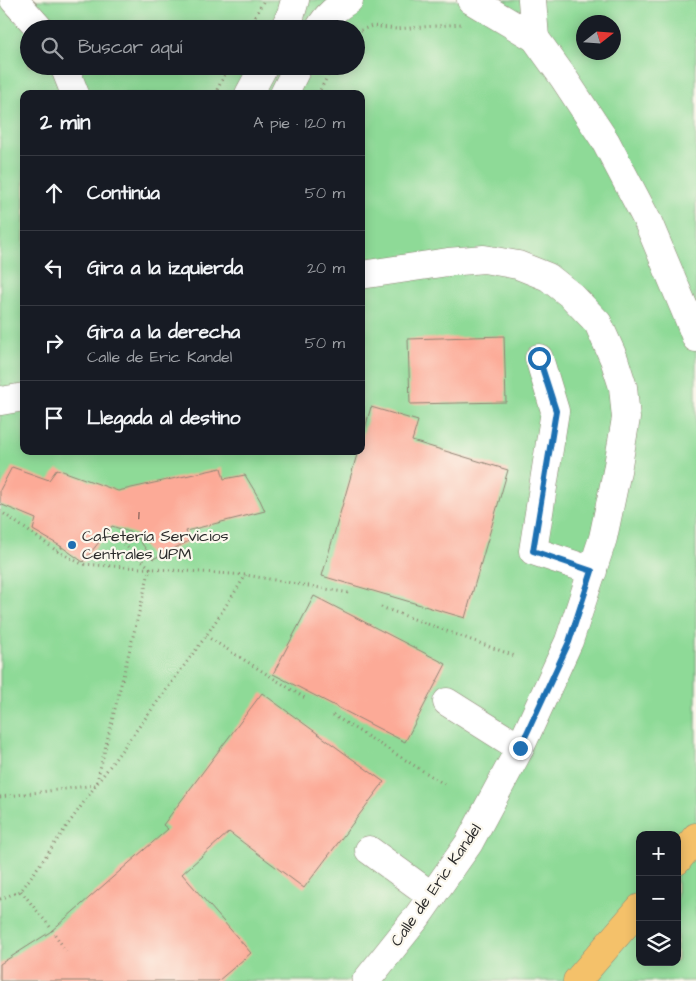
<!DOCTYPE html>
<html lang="es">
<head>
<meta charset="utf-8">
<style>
	:root { --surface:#171b24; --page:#242831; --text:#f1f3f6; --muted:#9ea1a6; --line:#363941 }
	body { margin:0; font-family:"Architects Daughter",sans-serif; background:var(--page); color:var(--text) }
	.controls { position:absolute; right:15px; bottom:15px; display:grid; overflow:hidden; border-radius:10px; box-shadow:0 2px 12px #0003 }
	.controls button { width:45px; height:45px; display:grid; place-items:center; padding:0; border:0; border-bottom:1px solid var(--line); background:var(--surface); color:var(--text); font:25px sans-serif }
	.compass { position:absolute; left:576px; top:15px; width:45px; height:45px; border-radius:50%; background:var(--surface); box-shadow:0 2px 12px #0003; rotate:73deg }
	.stop { position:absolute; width:15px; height:15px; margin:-11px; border:4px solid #1f6fb2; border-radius:50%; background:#fff }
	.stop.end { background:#1f6fb2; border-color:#fff; box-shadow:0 1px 5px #0008 }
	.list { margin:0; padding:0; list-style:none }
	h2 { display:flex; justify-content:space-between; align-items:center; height:65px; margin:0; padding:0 20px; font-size:21px }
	h2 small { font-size:16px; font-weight:400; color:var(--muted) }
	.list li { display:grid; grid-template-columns:32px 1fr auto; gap:15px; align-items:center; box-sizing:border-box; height:75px; padding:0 20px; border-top:1px solid var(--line) }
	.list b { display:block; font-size:19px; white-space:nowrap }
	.list p { margin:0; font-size:16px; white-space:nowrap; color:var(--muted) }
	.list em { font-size:16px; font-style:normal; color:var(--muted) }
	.icon { flex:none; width:28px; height:28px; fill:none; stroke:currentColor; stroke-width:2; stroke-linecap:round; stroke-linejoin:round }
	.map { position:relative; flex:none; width:696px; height:981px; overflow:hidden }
	.search { position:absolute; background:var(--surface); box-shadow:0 2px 12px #0003; left:20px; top:20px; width:345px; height:55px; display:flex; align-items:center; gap:12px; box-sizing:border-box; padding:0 18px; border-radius:28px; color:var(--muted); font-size:19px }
	.panel { position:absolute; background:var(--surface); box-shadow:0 2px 12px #0003; left:20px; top:90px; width:345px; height:365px; border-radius:10px }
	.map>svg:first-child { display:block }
	.green { fill:#8eda97; stroke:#5c8261; fill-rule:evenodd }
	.building { fill:#fcaa97 }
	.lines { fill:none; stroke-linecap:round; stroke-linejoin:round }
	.minor-casing { stroke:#8e8373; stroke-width:29 }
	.highway-casing { stroke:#8e8373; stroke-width:29 }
	.path { stroke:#8e8373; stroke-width:3; stroke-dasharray:1 4; stroke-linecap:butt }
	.minor { stroke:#fff; stroke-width:28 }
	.highway { stroke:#f4c16a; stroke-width:28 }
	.route { stroke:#1f6fb2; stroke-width:6 }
	.poi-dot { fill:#1f6fb2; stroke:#fbf7ec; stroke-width:2 }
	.labels { text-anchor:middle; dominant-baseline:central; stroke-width:4.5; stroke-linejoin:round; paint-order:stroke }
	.number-label { font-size:14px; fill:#5f4b46 }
	.poi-label { font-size:16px; fill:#2b2b2b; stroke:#fbf7ec; text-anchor:start }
	.street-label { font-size:16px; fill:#2b2b2b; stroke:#fbf7ec }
</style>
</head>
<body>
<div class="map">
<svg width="696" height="981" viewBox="0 0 696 981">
	<rect width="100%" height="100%" fill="#fbf7ec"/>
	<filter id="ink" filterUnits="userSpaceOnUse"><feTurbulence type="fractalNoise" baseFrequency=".02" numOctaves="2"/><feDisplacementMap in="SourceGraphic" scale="10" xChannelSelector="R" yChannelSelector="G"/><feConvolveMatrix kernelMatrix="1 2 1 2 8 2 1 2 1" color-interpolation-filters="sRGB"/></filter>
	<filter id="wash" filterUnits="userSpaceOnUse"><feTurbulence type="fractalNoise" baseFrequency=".0096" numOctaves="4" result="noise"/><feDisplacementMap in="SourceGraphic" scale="20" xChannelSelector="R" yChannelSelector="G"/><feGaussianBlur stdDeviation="1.12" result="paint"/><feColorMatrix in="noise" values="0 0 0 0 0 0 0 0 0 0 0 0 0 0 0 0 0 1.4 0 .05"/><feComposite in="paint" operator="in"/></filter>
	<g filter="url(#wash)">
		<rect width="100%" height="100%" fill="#f1dbbb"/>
		<path class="green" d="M0 0H696V981H0ZM584 22H614V52H584ZM29 29H356V66H29ZM24 94H361V451H24ZM640 835H677V962H640Z"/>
		<g id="blocks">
			<g class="building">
				<path d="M504 336 506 402 410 404 408 339Z"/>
				<path d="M371 407 418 421 412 441 508 470 465 618 322 576 358 451H361V442Z"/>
				<path d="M12 467 49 480 57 469 118 491 221 468 224 479 245 475 260 500 265 511 186 531 189 541 153 559 135 534 112 526 83 562 62 547 33 530 36 519 0 504V490Z"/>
				<path d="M314 596 446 664 405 742 273 674Z"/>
				<path d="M262 693 384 782 304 888 229 832 182 874 251 953 218 981H0V964L50 932 168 829 163 825Z"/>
			</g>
		</g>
	</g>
	<g filter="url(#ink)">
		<use href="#blocks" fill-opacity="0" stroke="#8e8373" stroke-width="1"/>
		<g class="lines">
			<defs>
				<g id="minor">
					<path d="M14 0 40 29"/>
					<path d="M471 0 535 38 563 77 606 142 648 222 688 317 696 338"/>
					<path d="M532 0 535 38"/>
					<path d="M284 29 291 14 295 0"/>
					<path d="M319 29C327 15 336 8 349 0"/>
					<path d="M64 66 75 94"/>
					<path d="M249 94 264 66"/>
					<path d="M284 94 298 66"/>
					<path d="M361 275 448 262 484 259 518 265 548 277 572 296 598 323 614 359 623 387 626 418 617 471 603 538 569 641 520 748 469 843 417 917 366 981"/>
					<path d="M539 358 555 411 533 551 593 571"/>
					<path d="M0 400 1 401 24 397"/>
					<path d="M447 702 520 748"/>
					<path d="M369 850 432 896"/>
				</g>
				<g id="highway">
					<path d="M677 861 696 837"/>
					<path d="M577 981 640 908"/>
				</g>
			</defs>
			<use href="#minor" class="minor-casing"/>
			<use href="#highway" class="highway-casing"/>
			<g class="path">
				<path d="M248 29 264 0"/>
				<path d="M356 32 372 26 396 29 462 24"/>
				<path d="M215 94 229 66"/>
				<path d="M318 94 333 66"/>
				<path d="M0 511 57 551 82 564 246 575 349 593"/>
				<path d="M57 551 62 547"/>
				<path d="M381 607 515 656"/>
				<path d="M206 636 305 698"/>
				<path d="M333 715 444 784"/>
				<path d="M0 797 96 785 150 568 115 536"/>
				<path d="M21 891 50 927 66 951"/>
				<path d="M0 899 21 891 96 785 206 636 246 575"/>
			</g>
			<use href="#minor" class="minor"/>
			<use href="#highway" class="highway"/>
		</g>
	</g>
	<g class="lines" filter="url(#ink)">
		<path class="route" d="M520 748 569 642 592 571 533 551 556 411 539 358"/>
	</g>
	<circle class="poi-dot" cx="72" cy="545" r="5"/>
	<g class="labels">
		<g class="number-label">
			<text x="139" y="515">1</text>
		</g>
		<g class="poi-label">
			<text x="82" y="536">Cafetería Servicios<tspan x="82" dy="18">Centrales UPM</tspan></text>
		</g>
		<g class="street-label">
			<text transform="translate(436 885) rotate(-55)">Calle de Eric Kandel</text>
		</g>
	</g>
</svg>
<div class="controls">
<button>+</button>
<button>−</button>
<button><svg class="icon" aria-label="layers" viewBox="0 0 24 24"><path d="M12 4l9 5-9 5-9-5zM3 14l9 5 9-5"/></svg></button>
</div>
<svg class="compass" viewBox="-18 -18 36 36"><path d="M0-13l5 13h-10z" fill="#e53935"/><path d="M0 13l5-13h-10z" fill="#9ea1a6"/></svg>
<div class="stop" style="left:539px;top:358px"></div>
<div class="stop end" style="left:520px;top:748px"></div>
<div class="search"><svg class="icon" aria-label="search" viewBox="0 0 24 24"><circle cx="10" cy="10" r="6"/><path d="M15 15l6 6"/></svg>Buscar aquí</div>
<section class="panel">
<h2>2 min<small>A pie · 120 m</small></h2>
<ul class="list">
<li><svg class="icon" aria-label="ahead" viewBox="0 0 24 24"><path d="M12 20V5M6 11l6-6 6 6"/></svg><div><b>Continúa</b></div><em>50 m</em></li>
<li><svg class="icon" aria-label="left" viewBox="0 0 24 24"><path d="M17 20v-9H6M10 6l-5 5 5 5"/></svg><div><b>Gira a la izquierda</b></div><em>20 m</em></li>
<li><svg class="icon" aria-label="right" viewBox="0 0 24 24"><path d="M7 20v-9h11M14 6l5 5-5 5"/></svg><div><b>Gira a la derecha</b><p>Calle de Eric Kandel</p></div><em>50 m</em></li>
<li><svg class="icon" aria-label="arrive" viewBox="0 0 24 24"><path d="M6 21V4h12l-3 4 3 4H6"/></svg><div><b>Llegada al destino</b></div></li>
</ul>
</section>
</div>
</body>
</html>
